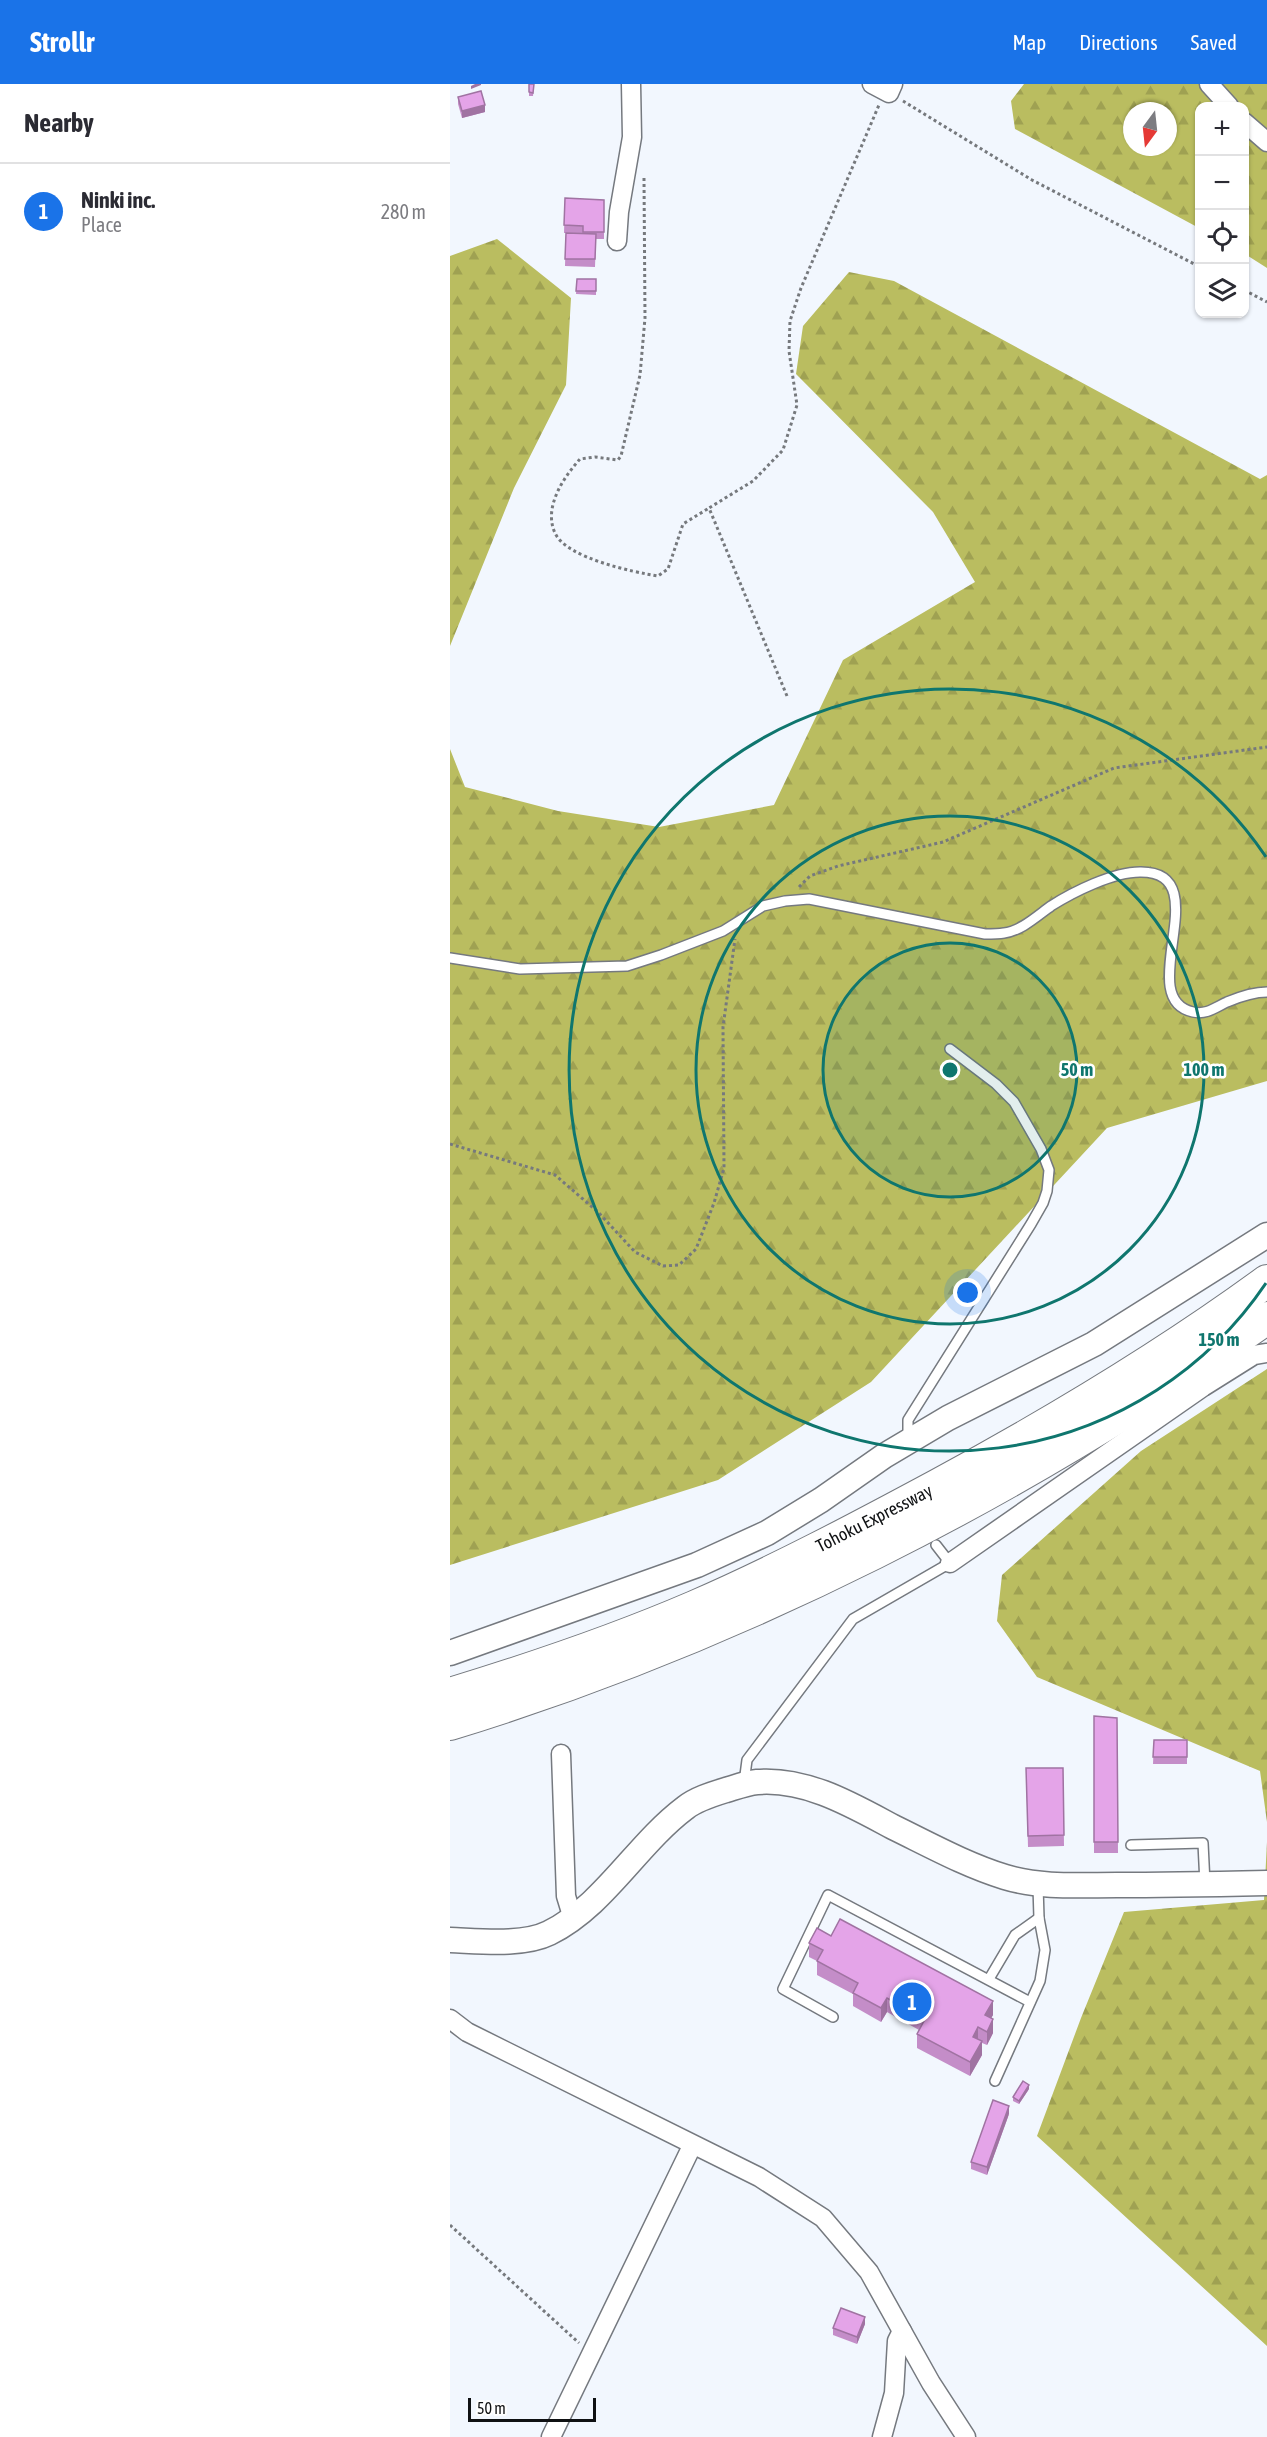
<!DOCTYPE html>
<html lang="en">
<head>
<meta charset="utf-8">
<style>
	:root { --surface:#fff; --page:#f7f7f7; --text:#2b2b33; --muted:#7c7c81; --line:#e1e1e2; --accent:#1a73e8 }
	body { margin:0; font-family:"Asap Condensed",sans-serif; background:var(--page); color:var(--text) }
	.controls { position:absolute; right:18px; top:18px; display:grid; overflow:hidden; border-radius:12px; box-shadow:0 2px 4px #0004 }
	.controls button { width:54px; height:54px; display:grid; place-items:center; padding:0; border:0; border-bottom:2px solid var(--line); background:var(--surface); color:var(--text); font:30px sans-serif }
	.compass { position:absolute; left:673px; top:18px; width:54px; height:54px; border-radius:50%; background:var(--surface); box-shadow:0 2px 4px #0004; rotate:195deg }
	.scale { position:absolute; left:18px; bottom:15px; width:128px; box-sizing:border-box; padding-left:6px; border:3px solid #0f1113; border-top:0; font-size:16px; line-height:21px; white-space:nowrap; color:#0f1113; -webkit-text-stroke:4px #fff; paint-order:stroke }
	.you { position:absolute; left:518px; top:1209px; width:21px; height:21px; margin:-15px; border:4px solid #fff; border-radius:50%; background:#1a73e8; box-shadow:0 0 0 9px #1a73e833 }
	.badge { display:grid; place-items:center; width:39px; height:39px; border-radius:50%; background:var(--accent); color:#fff; font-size:20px; font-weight:700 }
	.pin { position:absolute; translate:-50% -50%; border:3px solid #fff; box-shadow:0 2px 6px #0006 }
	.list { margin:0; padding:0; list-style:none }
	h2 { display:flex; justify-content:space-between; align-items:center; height:78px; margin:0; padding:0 24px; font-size:26px }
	h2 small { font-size:20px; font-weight:400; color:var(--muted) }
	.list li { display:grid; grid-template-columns:39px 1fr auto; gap:18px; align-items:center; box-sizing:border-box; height:96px; padding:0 24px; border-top:2px solid var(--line) }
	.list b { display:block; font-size:22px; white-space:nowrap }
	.list p { margin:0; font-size:20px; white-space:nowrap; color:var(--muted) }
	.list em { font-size:20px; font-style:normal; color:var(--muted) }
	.icon { flex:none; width:33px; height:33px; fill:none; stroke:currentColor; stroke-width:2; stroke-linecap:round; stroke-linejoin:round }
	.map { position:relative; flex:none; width:817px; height:2353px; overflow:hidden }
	header { display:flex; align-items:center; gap:36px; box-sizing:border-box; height:84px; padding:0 30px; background:var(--accent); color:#fff }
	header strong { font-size:28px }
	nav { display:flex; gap:33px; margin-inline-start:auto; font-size:21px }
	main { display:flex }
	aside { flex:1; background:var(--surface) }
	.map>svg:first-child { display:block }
	.forest { fill:url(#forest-firs); fill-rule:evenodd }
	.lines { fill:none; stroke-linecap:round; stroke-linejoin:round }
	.lane-casing { stroke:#75797f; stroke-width:12 }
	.street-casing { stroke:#75797f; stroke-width:21 }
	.secondary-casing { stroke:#75797f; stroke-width:27 }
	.highway-casing { stroke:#75797f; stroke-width:34 }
	.path { stroke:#76797d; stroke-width:3; stroke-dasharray:3 3; stroke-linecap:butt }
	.lane { stroke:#fff; stroke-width:9 }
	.street { stroke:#fff; stroke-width:18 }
	.secondary { stroke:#fff; stroke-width:24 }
	.highway { stroke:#fff; stroke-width:32 }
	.wall { fill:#c48dc8 }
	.shaded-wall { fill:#a073a2 }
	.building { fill:#e4a4e8; stroke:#a073a2; stroke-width:1.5 }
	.ring { fill:none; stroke:#0f766e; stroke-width:3 }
	.labels { text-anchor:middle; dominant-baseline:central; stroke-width:5; stroke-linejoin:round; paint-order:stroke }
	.street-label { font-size:18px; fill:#0f1113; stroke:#fff }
	.centre { fill:#0f766e; stroke:#fff; stroke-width:3 }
	.ring-label { font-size:18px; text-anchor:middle; font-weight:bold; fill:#0f766e; stroke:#fff; stroke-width:5; stroke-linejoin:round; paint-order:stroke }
</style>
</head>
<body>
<header>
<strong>Strollr</strong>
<nav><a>Map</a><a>Directions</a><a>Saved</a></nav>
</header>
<main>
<aside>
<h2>Nearby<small></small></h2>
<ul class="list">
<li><span class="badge">1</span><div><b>Ninki inc.</b><p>Place</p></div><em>280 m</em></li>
</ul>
</aside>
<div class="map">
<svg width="817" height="2353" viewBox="0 0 817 2353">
	<defs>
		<pattern id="forest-firs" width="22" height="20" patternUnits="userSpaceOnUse" patternTransform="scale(1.5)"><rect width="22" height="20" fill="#babd60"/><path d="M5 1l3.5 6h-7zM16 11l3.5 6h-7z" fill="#9fa152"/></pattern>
	</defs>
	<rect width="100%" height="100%" fill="#f2f7fe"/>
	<g class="forest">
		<path d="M574 0H817V184L795 170 794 22H750L749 144 565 45 561 17ZM682 27H718V63H682Z"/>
		<path d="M47 155 121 214 116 301 64 404 0 562V172Z"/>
		<path d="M399 188 444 197 810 395 817 391V997L657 1044 421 1298 268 1396 0 1481V665L15 703 108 727 209 743 324 721 393 576 525 498 483 428 346 290 353 242Z"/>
		<path d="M817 1285V1738L810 1687 587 1593 547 1537 552 1491 691 1367Z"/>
		<path d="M817 1758V2262L587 2052 631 1934 674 1828 814 1816Z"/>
	</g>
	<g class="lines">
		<defs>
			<g id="lane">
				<path d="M0 874 70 885 177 882 211 871 273 847 313 822 335 817 359 815 535 850C541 850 548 850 554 849 571 847 587 832 601 822 623 808 663 788 690 788 770 787 681 915 743 928 757 931 766 923 777 918 789 913 804 908 817 908"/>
				<path d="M458 1355V1336L581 1140 593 1119 597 1107 599 1086 591 1065 564 1018 546 1000 500 965"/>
				<path d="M294 1699 297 1676 403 1535 500 1479 486 1461"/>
				<path d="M681 1761 753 1759 755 1800"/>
				<path d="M539 1895 565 1851 589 1834"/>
				<path d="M383 1933 333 1905 378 1811 580 1918"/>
				<path d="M545 1997 590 1897 595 1866 589 1834 588 1802"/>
			</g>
			<g id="street">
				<path d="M422 0 439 9 443 0"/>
				<path d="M759 0 779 22"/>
				<path d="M794 38 817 58"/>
				<path d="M167 157 169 128 182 53 181 0"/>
				<path d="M500 1479 753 1303 804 1271 817 1269"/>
				<path d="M111 1670 116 1812 123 1835"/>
				<path d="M0 1935 17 1948 309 2093 373 2134 419 2188 481 2299 516 2353"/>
				<path d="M101 2353 242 2062"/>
				<path d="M432 2353 444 2309 447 2257 452 2247"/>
			</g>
			<g id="secondary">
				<path d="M0 1569 247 1481 317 1449 371 1416 434 1372 498 1334 644 1260 817 1151"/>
				<path d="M0 1856C29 1857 73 1862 99 1849 154 1822 186 1761 235 1724 246 1715 263 1710 276 1706 286 1703 297 1699 307 1698 356 1694 402 1721 443 1743 480 1761 516 1781 555 1793 591 1804 630 1801 667 1801 717 1801 767 1800 817 1799"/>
			</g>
			<g id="highway">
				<path d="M0 1610C82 1585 165 1557 244 1523 327 1487 408 1444 488 1401 601 1340 713 1273 817 1197"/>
				<path d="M0 1640C288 1552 572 1407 817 1234"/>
			</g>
		</defs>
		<use href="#lane" class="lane-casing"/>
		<use href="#street" class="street-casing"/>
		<use href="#secondary" class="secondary-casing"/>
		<use href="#highway" class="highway-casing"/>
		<g class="path">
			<path d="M453 17 582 96 750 183"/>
			<path d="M194 94 195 234 190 291 171 372 168 376 145 373 130 375C114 393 93 423 105 449 116 474 183 488 208 492L218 485 233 440 259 424"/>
			<path d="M794 206 817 218"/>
			<path d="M337 612 259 424 303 397 333 366 347 321 339 267 340 237 351 204 429 21"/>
			<path d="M349 803 360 792 388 782 493 758 664 684 817 663"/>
			<path d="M0 1060 105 1091 148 1128 185 1168 213 1182 229 1181 246 1165 264 1119 274 1084 273 943 285 855"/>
			<path d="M0 2141 129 2259"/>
		</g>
		<use href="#lane" class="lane"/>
		<use href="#street" class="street"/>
		<use href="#secondary" class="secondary"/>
		<use href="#highway" class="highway"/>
	</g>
	<g class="wall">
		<path d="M79 0H84L83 12H79Z"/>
		<path d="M8 13 35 28 12 34 8 20Z"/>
		<path d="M115 114 154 116V155H146L145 183 115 182 116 149H133H114Z"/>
		<path d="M127 195H146V211L126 210Z"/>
		<path d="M644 1632 667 1634 668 1769H644Z"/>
		<path d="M704 1656H737V1680H703Z"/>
		<path d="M576 1684H613L614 1762 578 1763Z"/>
		<path d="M381 1852 543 1931 541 1934 543 1949 537 1961 532 1959V1971L520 1992 467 1964V1950L469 1946 437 1928 431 1938 403 1922V1910L367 1891V1877L359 1873V1859Z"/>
		<path d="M579 2005 569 2020 563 2017V2013Z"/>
		<path d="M559 2030 537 2091 521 2085V2078Z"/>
		<path d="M415 2240 407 2260 383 2251V2244Z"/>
	</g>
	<g class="shaded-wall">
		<path d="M25 0H31V1L21 5V2Z"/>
		<path d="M35 21V28L12 34V27Z"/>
		<path d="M437 1914V1928L431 1938V1924Z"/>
		<path d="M543 1917V1931L535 1945V1931Z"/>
		<path d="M543 1935V1949L537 1961V1948Z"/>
		<path d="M528 1943V1957L523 1953Z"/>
		<path d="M532 1957V1971L520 1992V1978Z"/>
		<path d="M579 2001V2005L569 2020V2017Z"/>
		<path d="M559 2022V2030L537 2091V2083Z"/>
		<path d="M415 2233V2240L407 2260V2253Z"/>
	</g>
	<g class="building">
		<path d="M79 0H84L83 9 79 8Z"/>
		<path d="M31 7 35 21 12 27 8 13Z"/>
		<path d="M115 114 154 116V148H133V142L114 141Z"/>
		<path d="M116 149 146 150 145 175H115Z"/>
		<path d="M127 195H146V207H126Z"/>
		<path d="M644 1632 667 1634 668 1758H644Z"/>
		<path d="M704 1656H737V1673H703Z"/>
		<path d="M576 1684H613L614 1751 578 1752Z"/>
		<path d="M390 1835 543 1917 535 1931 543 1935 537 1948 528 1943 523 1953 532 1957 520 1978 467 1950 475 1935 437 1914 431 1924 403 1909 408 1899 367 1877 373 1866 359 1859 367 1844 381 1852Z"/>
		<path d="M573 1997 579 2001 569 2017 563 2013Z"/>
		<path d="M543 2016 559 2022 537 2083 521 2078Z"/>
		<path d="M391 2224 415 2233 407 2253 383 2244Z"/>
	</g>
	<circle cx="500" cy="986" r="127" fill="#0f766e" fill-opacity=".12"/>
	<g class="ring">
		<circle cx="500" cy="986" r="127"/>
		<circle cx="500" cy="986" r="254"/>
		<path d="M816 1199A381 381 0 1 1 816 773"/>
	</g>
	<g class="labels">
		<g class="street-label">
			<text transform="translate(424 1434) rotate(-27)">Tohoku Expressway</text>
		</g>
	</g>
	<circle cx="500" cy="986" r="9" class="centre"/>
	<g class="ring-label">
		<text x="627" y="992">50 m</text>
		<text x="754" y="992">100 m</text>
		<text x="769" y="1262">150 m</text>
	</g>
</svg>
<div class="controls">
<button>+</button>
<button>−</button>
<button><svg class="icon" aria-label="locate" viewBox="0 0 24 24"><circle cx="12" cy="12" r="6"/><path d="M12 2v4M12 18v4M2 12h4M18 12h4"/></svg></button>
<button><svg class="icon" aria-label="layers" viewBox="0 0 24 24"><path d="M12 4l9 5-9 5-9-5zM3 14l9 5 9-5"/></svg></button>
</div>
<svg class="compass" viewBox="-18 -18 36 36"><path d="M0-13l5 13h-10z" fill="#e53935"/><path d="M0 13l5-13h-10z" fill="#7c7c81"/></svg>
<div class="scale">50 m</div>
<div class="you"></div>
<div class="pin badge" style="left:462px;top:1918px">1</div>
</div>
</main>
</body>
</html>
